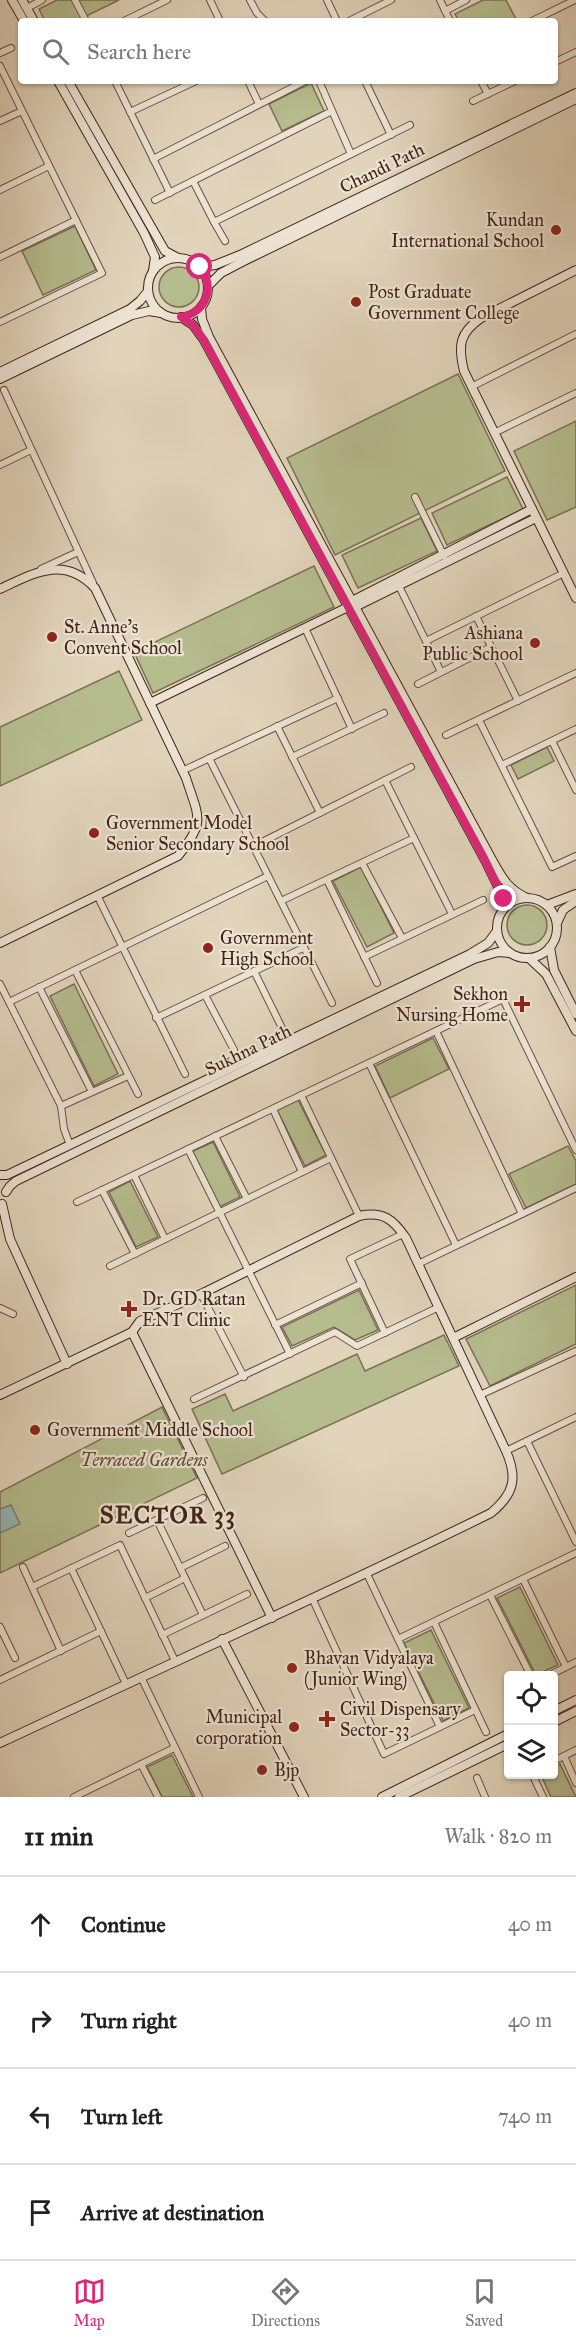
<!DOCTYPE html>
<html lang="en">
<head>
<meta charset="utf-8">
<style>
	:root { --surface:#fff; --page:#f6f6f6; --text:#222; --muted:#767676; --line:#e0e0e0; --accent:#db2777 }
	body { margin:0; font-family:"IM FELL Great Primer",serif; background:var(--page); color:var(--text) }
	.controls { position:absolute; right:18px; bottom:18px; display:grid; overflow:hidden; border-radius:6px; box-shadow:0 2px 4px #0004 }
	.controls button { width:54px; height:54px; display:grid; place-items:center; padding:0; border:0; border-bottom:2px solid var(--line); background:var(--surface); color:var(--text); font:30px sans-serif }
	.stop { position:absolute; width:18px; height:18px; margin:-14px; border:4px solid #db2777; border-radius:50%; background:#fff }
	.stop.end { background:#db2777; border-color:#fff; box-shadow:0 2px 6px #0008 }
	.list { margin:0; padding:0; list-style:none }
	h2 { display:flex; justify-content:space-between; align-items:center; height:78px; margin:0; padding:0 24px; font-size:26px }
	h2 small { font-size:20px; font-weight:400; color:var(--muted) }
	.list li { display:grid; grid-template-columns:39px 1fr auto; gap:18px; align-items:center; box-sizing:border-box; height:96px; padding:0 24px; border-top:2px solid var(--line) }
	.list b { display:block; font-size:22px; white-space:nowrap }
	.list em { font-size:20px; font-style:normal; color:var(--muted) }
	.icon { flex:none; width:33px; height:33px; fill:none; stroke:currentColor; stroke-width:2; stroke-linecap:round; stroke-linejoin:round }
	.map { position:relative; flex:none; width:576px; height:1797px; overflow:hidden }
	.search { position:absolute; background:var(--surface); box-shadow:0 2px 4px #0004; left:18px; right:18px; top:18px; height:66px; display:flex; align-items:center; gap:15px; box-sizing:border-box; padding:0 21px; border-radius:6px; color:var(--muted); font-size:22px }
	.sheet { height:462px; background:var(--surface) }
	nav { display:flex; justify-content:space-around; align-items:center; box-sizing:border-box; height:84px; border-top:2px solid var(--line); background:var(--surface); font-size:16px; color:var(--muted) }
	nav a { display:grid; justify-items:center; gap:3px }
	nav .on { color:var(--accent) }
	.map>svg:first-child { display:block }
	.green { fill:#b5bc8e; stroke:#7c7053; stroke-width:1.5 }
	.water { fill:#95b7b7; stroke:#747c77; stroke-width:1.5 }
	.lines { fill:none; stroke-linecap:round; stroke-linejoin:round }
	.street-casing { stroke:#6a4f41; stroke-width:8 }
	.secondary-casing { stroke:#432318; stroke-width:10 }
	.street { stroke:#ece3d3; stroke-width:6 }
	.secondary { stroke:#ece3d3; stroke-width:8 }
	.route { stroke:#db2777; stroke-width:8 }
	.poi-dot { fill:#8f2418; stroke:#ece3d3; stroke-width:2 }
	.labels { text-anchor:middle; dominant-baseline:central; stroke-width:4.5; stroke-linejoin:round; paint-order:stroke }
	.street-label { font-size:18px; fill:#432318; stroke:#ece3d3 }
	.poi-label { font-size:18px; fill:#432318; stroke:#ece3d3; text-anchor:start }
	.park-label { font-size:18px; font-style:italic; fill:#604936; stroke:#ece3d3 }
	.district-label { font-size:24px; font-weight:bold; letter-spacing:1.5px; fill:#432318; stroke:#ece3d3 }
</style>
</head>
<body>
<div class="map">
<svg width="576" height="1797" viewBox="0 0 576 1797">
	<rect width="100%" height="100%" fill="#e1d4bb"/>
	<filter id="stains"><feTurbulence type="fractalNoise" baseFrequency=".00333" numOctaves="4"/><feColorMatrix values="0 0 0 0 .2 0 0 0 0 .09 0 0 0 0 .02 0 0 0 .5 -.17"/></filter>
	<radialGradient id="worn" r=".72"><stop offset=".6" stop-color="#630" stop-opacity="0"/><stop offset="1" stop-color="#630" stop-opacity=".3"/></radialGradient>
	<g class="green">
		<path d="M57 0H119L76 21H45L39 9Z"/>
		<path d="M483 0H506L517 21H459L455 14Z"/>
		<path d="M311 83 324 111 282 131 269 104Z"/>
		<path d="M75 226 96 270 43 295 22 251Z"/>
		<circle cx="179" cy="287" r="20"/>
		<path d="M458 374 505 471 335 555 287 458Z"/>
		<path d="M576 421V507L547 520 514 451Z"/>
		<path d="M507 477 523 509 447 545 432 513Z"/>
		<path d="M421 518 437 551 358 588 342 555Z"/>
		<path d="M314 566 334 607 153 693 134 652Z"/>
		<path d="M119 671 142 720 0 786V727Z"/>
		<path d="M547 747 554 761 518 779 511 765Z"/>
		<path d="M361 867 394 933 367 947 333 881Z"/>
		<circle cx="527" cy="925" r="20"/>
		<path d="M74 984 118 1074 94 1086 50 996Z"/>
		<path d="M433 1038 449 1069 390 1098 375 1066Z"/>
		<path d="M298 1100 326 1155 305 1166 277 1110Z"/>
		<path d="M213 1142 240 1197 219 1207 191 1152Z"/>
		<path d="M568 1146 576 1161V1184L526 1208 509 1174Z"/>
		<path d="M130 1181 158 1237 136 1247 109 1192Z"/>
		<path d="M576 1285V1344L490 1386 466 1339Z"/>
		<path d="M359 1290 378 1330 355 1340 334 1327 292 1346 282 1327Z"/>
		<path d="M444 1335 459 1366 222 1474 192 1409 225 1394 233 1411 357 1354 365 1371Z"/>
		<path d="M162 1407 197 1478 0 1573V1492Z"/>
		<path d="M520 1587 558 1665 536 1675 497 1598Z"/>
		<path d="M431 1630 469 1708 443 1721 404 1643Z"/>
		<path d="M172 1755 193 1797H162L147 1767Z"/>
		<path d="M560 1764 576 1797H551L541 1775 554 1774V1768Z"/>
	</g>
	<path class="water" d="M11 1505 20 1524 0 1533V1509Z"/>
	<g class="lines">
		<defs>
			<g id="street">
				<path d="M75 0 86 21"/>
				<path d="M210 0 220 21"/>
				<path d="M250 0 257 13 265 21"/>
				<path d="M327 0 337 21"/>
				<path d="M440 0 450 21"/>
				<path d="M27 8 42 0"/>
				<path d="M445 11 466 0"/>
				<path d="M124 21 167 0"/>
				<path d="M349 21 391 0"/>
				<path d="M532 21 575 0"/>
				<path d="M0 53 11 48"/>
				<path d="M555 62 576 52"/>
				<path d="M0 66 102 273 0 322"/>
				<path d="M115 81 170 193"/>
				<path d="M248 81 259 104"/>
				<path d="M319 81 351 154"/>
				<path d="M365 81 391 135"/>
				<path d="M481 81 488 94"/>
				<path d="M473 101 515 81"/>
				<path d="M130 112 196 81"/>
				<path d="M0 121 22 111"/>
				<path d="M153 159 305 81"/>
				<path d="M193 181 214 222 410 125"/>
				<path d="M0 190 49 166"/>
				<path d="M155 200 332 111"/>
				<path d="M214 222 225 241"/>
				<path d="M0 257 76 220"/>
				<path d="M471 387 576 334"/>
				<path d="M4 390 93 583"/>
				<path d="M494 433 576 393"/>
				<path d="M0 465 31 450"/>
				<path d="M415 497 444 556"/>
				<path d="M41 569 78 552"/>
				<path d="M398 584 441 672"/>
				<path d="M476 616 518 701"/>
				<path d="M305 628 352 729"/>
				<path d="M426 641 564 573"/>
				<path d="M418 684 491 647"/>
				<path d="M479 720 552 867 576 856"/>
				<path d="M277 726 320 813"/>
				<path d="M446 735 576 673"/>
				<path d="M552 741 576 790"/>
				<path d="M292 757 384 713"/>
				<path d="M209 758 332 1003"/>
				<path d="M502 765 576 729"/>
				<path d="M182 771 338 698"/>
				<path d="M385 780 452 914"/>
				<path d="M254 846 411 767"/>
				<path d="M362 863 402 938"/>
				<path d="M327 880 377 983"/>
				<path d="M97 895 185 1074"/>
				<path d="M281 901 414 838"/>
				<path d="M364 957 483 900"/>
				<path d="M75 970 138 1094"/>
				<path d="M254 971 282 1028"/>
				<path d="M0 984 61 1106 64 1129 70 1145"/>
				<path d="M39 987 92 1092"/>
				<path d="M205 995 234 1050"/>
				<path d="M9 1002 268 876"/>
				<path d="M156 1018 303 948"/>
				<path d="M436 1031 522 1214"/>
				<path d="M369 1063 456 1245"/>
				<path d="M301 1095 359 1216"/>
				<path d="M61 1106 128 1076"/>
				<path d="M273 1109 302 1172"/>
				<path d="M215 1136 247 1199"/>
				<path d="M188 1149 290 1354"/>
				<path d="M134 1175 165 1239"/>
				<path d="M102 1190 135 1254"/>
				<path d="M77 1202 503 999 576 1150"/>
				<path d="M418 1264 576 1188"/>
				<path d="M110 1266 331 1158"/>
				<path d="M201 1294 244 1377"/>
				<path d="M0 1308 13 1314"/>
				<path d="M275 1325 362 1283"/>
				<path d="M385 1333 350 1259 403 1234"/>
				<path d="M480 1395 576 1351"/>
				<path d="M194 1399 335 1332 357 1346 439 1307"/>
				<path d="M527 1441 576 1542"/>
				<path d="M506 1451 576 1417"/>
				<path d="M157 1520 203 1615"/>
				<path d="M129 1533 203 1498"/>
				<path d="M23 1567 61 1651"/>
				<path d="M71 1568 126 1684"/>
				<path d="M180 1568 225 1546"/>
				<path d="M367 1574 440 1727"/>
				<path d="M523 1579 566 1667"/>
				<path d="M32 1587 120 1545 175 1661"/>
				<path d="M490 1595 531 1676"/>
				<path d="M145 1598 185 1578"/>
				<path d="M313 1600 384 1754 475 1710"/>
				<path d="M434 1622 486 1732"/>
				<path d="M0 1627 15 1658"/>
				<path d="M162 1635 247 1594"/>
				<path d="M398 1639 576 1553"/>
				<path d="M548 1676 576 1662"/>
				<path d="M141 1677 199 1797"/>
				<path d="M0 1680 101 1631"/>
				<path d="M564 1756 576 1783"/>
				<path d="M554 1761 576 1750"/>
				<path d="M141 1764 158 1797"/>
				<path d="M532 1774 543 1797"/>
				<path d="M477 1778 485 1797"/>
				<path d="M74 1797 174 1748"/>
			</g>
			<g id="secondary">
				<path d="M12 0 24 21"/>
				<path d="M22 0 34 21"/>
				<path d="M58 81 144 233 155 257 153 271"/>
				<path d="M68 81 165 251 178 258"/>
				<circle cx="178" cy="288" r="30"/>
				<path d="M200 267 215 265 240 255 576 93"/>
				<path d="M576 270 481 318C459 333 458 346 464 371L576 598"/>
				<path d="M208 286 221 273 242 262 576 99"/>
				<path d="M201 307 202 319 209 337 491 858C502 877 506 888 527 898"/>
				<path d="M181 317 193 325 204 340 485 860 504 899 502 911"/>
				<path d="M0 372 130 309 140 301 148 291"/>
				<path d="M0 379 132 315 149 311 161 313"/>
				<path d="M0 589C34 573 64 555 95 588L186 778C199 818 206 822 178 856L0 943"/>
				<path d="M352 601 532 509"/>
				<path d="M355 607 536 518"/>
				<path d="M150 703 348 607"/>
				<circle cx="527" cy="928" r="30"/>
				<path d="M547 905 576 894"/>
				<path d="M557 923 563 910 576 901"/>
				<path d="M550 947 554 970 576 1014"/>
				<path d="M529 958 546 974 576 1031"/>
				<path d="M0 1175H7L470 954 488 943 497 931"/>
				<path d="M6 1192 10 1186 16 1181 474 959 498 952 510 953"/>
				<path d="M2 1204 10 1239 67 1364"/>
				<path d="M132 1332 272 1618"/>
				<path d="M453 1338 576 1277"/>
				<path d="M0 1395 132 1332 140 1321 201 1294 359 1216C383 1211 393 1219 406 1238L506 1451C518 1478 514 1494 491 1513 329 1593 164 1666 0 1743"/>
				<path d="M222 1639 304 1797"/>
				<path d="M554 1711 576 1700"/>
				<path d="M554 1722 576 1711"/>
				<path d="M382 1797 508 1734"/>
				<path d="M399 1797 508 1744"/>
			</g>
		</defs>
		<use href="#street" class="street-casing"/>
		<use href="#secondary" class="secondary-casing"/>
		<use href="#street" class="street"/>
		<use href="#secondary" class="secondary"/>
	</g>
	<g class="lines">
		<path class="route" d="M200 267C216 287 206 313 181 317L193 325 204 340 485 860 504 899"/>
	</g>
	<g class="poi-dot">
		<circle cx="556" cy="230" r="6"/>
		<circle cx="356" cy="302" r="6"/>
		<circle cx="52" cy="637" r="6"/>
		<circle cx="535" cy="643" r="6"/>
		<circle cx="94" cy="833" r="6"/>
		<circle cx="208" cy="948" r="6"/>
		<path d="M519 995h6v6h6v6h-6v6h-6v-6h-6v-6h6z"/>
		<path d="M126 1300h6v6h6v6h-6v6h-6v-6h-6v-6h6z"/>
		<circle cx="35" cy="1430" r="6"/>
		<circle cx="292" cy="1668" r="6"/>
		<path d="M324 1710h6v6h6v6h-6v6h-6v-6h-6v-6h6z"/>
		<circle cx="294" cy="1727" r="6"/>
		<circle cx="262" cy="1770" r="6"/>
	</g>
	<g class="labels">
		<g class="street-label">
			<text transform="translate(382 168) rotate(-26)">Chandi Path</text>
			<text transform="translate(248 1050) rotate(-26)">Sukhna Path</text>
		</g>
		<g class="poi-label">
			<text x="544" y="220" text-anchor="end">Kundan<tspan x="544" dy="21">International School</tspan></text>
			<text x="368" y="292">Post Graduate<tspan x="368" dy="21">Government College</tspan></text>
			<text x="64" y="627">St. Anne's<tspan x="64" dy="21">Convent School</tspan></text>
			<text x="523" y="633" text-anchor="end">Ashiana<tspan x="523" dy="21">Public School</tspan></text>
			<text x="106" y="823">Government Model<tspan x="106" dy="21">Senior Secondary School</tspan></text>
			<text x="220" y="938">Government<tspan x="220" dy="21">High School</tspan></text>
			<text x="508" y="994" text-anchor="end">Sekhon<tspan x="508" dy="21">Nursing Home</tspan></text>
			<text x="142" y="1299">Dr. GD Ratan<tspan x="142" dy="21">ENT Clinic</tspan></text>
			<text x="47" y="1430">Government Middle School</text>
			<text x="304" y="1658">Bhavan Vidyalaya<tspan x="304" dy="21">(Junior Wing)</tspan></text>
			<text x="340" y="1709">Civil Dispensary<tspan x="340" dy="21">Sector-33</tspan></text>
			<text x="282" y="1717" text-anchor="end">Municipal<tspan x="282" dy="21">corporation</tspan></text>
			<text x="274" y="1770">Bjp</text>
		</g>
		<g class="park-label">
			<text x="144" y="1460">Terraced Gardens</text>
		</g>
		<g class="district-label">
			<text x="168" y="1515">SECTOR 33</text>
		</g>
	</g>
	<rect width="100%" height="100%" filter="url(#stains)"/>
	<rect width="100%" height="100%" fill="url(#worn)"/>
</svg>
<div class="controls">
<button><svg class="icon" aria-label="locate" viewBox="0 0 24 24"><circle cx="12" cy="12" r="6"/><path d="M12 2v4M12 18v4M2 12h4M18 12h4"/></svg></button>
<button><svg class="icon" aria-label="layers" viewBox="0 0 24 24"><path d="M12 4l9 5-9 5-9-5zM3 14l9 5 9-5"/></svg></button>
</div>
<div class="stop" style="left:200px;top:267px"></div>
<div class="stop end" style="left:504px;top:899px"></div>
<div class="search"><svg class="icon" aria-label="search" viewBox="0 0 24 24"><circle cx="10" cy="10" r="6"/><path d="M15 15l6 6"/></svg>Search here</div>
</div>
<section class="sheet">
<h2>11 min<small>Walk · 820 m</small></h2>
<ul class="list">
<li><svg class="icon" aria-label="ahead" viewBox="0 0 24 24"><path d="M12 20V5M6 11l6-6 6 6"/></svg><div><b>Continue</b></div><em>40 m</em></li>
<li><svg class="icon" aria-label="right" viewBox="0 0 24 24"><path d="M7 20v-9h11M14 6l5 5-5 5"/></svg><div><b>Turn right</b></div><em>40 m</em></li>
<li><svg class="icon" aria-label="left" viewBox="0 0 24 24"><path d="M17 20v-9H6M10 6l-5 5 5 5"/></svg><div><b>Turn left</b></div><em>740 m</em></li>
<li><svg class="icon" aria-label="arrive" viewBox="0 0 24 24"><path d="M6 21V4h12l-3 4 3 4H6"/></svg><div><b>Arrive at destination</b></div></li>
</ul>
</section>
<nav>
<a class="on"><svg class="icon" aria-label="map" viewBox="0 0 24 24"><path d="M3 6l6-2 6 2 6-2v14l-6 2-6-2-6 2zM9 4v14M15 6v14"/></svg>Map</a>
<a><svg class="icon" aria-label="directions" viewBox="0 0 24 24"><path d="M12 3l9 9-9 9-9-9zM9 14v-3h6M13 9l2 2-2 2"/></svg>Directions</a>
<a><svg class="icon" aria-label="saved" viewBox="0 0 24 24"><path d="M7 4h10v16l-5-4-5 4z"/></svg>Saved</a>
</nav>
</body>
</html>
